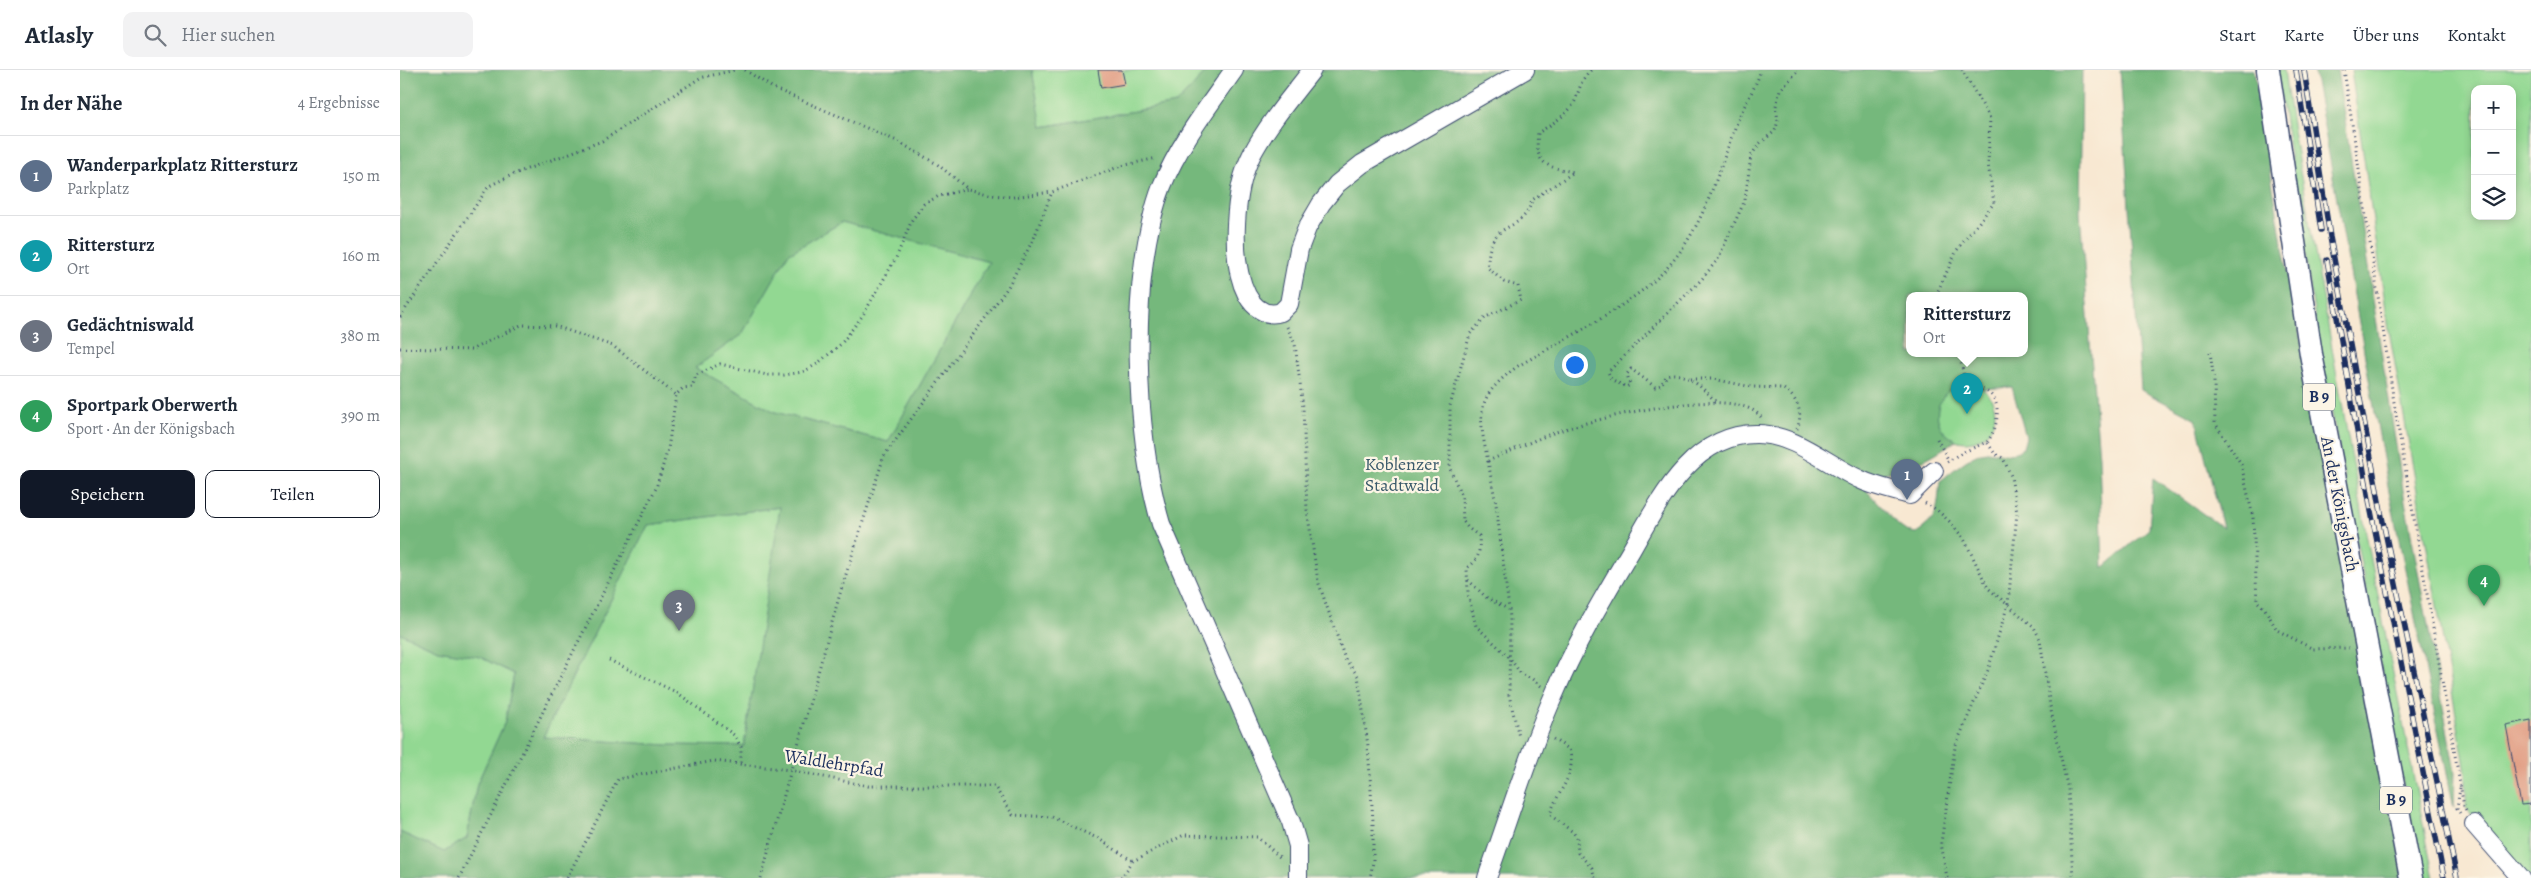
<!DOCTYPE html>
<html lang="de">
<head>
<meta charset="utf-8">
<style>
	:root { --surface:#fff; --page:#f2f2f3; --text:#1f2937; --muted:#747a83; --line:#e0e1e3; --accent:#111827 }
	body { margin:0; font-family:Alegreya,serif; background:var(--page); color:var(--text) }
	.controls { position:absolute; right:15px; top:15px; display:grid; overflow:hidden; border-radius:10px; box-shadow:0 2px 8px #0003 }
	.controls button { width:45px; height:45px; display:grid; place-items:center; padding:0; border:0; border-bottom:1px solid var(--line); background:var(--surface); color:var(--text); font:25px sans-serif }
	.you { position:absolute; left:1174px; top:294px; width:18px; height:18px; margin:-12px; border:4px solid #fff; border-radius:50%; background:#1a73e8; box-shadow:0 0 0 8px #1a73e833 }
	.badge { display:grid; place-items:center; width:32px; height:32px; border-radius:50%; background:var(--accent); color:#fff; font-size:16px; font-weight:700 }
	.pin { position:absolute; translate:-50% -41px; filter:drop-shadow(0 1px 2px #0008) }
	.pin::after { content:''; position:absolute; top:26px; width:18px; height:15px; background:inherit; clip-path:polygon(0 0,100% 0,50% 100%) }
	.popup { position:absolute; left:1506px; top:222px; width:122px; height:65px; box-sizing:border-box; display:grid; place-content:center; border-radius:10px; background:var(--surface); filter:drop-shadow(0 1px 4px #0005); font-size:16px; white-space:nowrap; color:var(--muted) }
	.popup b { font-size:19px; color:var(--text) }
	.popup::after { content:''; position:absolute; left:50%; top:100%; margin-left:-10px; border:10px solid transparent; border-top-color:var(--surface) }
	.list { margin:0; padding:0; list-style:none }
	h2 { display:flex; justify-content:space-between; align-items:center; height:65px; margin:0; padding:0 20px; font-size:21px }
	h2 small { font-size:16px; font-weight:400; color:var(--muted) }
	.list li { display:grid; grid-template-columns:32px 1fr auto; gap:15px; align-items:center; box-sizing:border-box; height:80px; padding:0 20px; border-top:1px solid var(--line) }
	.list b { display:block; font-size:19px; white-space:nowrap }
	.list p { margin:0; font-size:16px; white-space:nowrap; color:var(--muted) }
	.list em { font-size:16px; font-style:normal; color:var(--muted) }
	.actions { display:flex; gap:10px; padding:15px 20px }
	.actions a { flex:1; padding:11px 0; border:1px solid var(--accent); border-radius:10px; text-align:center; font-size:18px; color:var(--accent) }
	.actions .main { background:var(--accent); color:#fff }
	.icon { flex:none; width:28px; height:28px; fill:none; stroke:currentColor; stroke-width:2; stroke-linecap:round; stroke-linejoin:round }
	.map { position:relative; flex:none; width:2131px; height:808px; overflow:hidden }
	header { display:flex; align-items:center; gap:30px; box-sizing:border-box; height:70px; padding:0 25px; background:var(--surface); border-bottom:1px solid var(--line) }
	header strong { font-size:24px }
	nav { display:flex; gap:28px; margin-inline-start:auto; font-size:18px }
	.search { width:350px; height:45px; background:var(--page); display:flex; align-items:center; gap:12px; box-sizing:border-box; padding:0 18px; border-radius:10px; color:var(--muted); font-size:19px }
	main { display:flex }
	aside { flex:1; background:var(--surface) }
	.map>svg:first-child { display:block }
	.green { fill:#92d892; stroke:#568478; fill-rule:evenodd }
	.forest { fill:#75b87c; stroke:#48746d; fill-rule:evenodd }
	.building { fill:#e19d83 }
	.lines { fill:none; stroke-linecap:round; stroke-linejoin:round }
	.minor-casing { stroke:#3c4b6f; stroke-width:20 }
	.major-casing { stroke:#3c4b6f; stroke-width:25 }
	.path { stroke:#3c4b6f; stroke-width:3; stroke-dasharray:1 4; stroke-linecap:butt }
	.minor { stroke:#fff; stroke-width:18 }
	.major { stroke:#fff; stroke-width:22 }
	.rail-casing { stroke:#1b2f5e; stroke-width:5.5 }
	.rail { stroke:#fcf5e5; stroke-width:4; stroke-dasharray:11; stroke-linecap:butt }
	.labels { text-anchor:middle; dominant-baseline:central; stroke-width:4.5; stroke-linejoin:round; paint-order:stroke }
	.shield { fill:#fcf5e5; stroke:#5e6a86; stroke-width:1 }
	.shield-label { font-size:16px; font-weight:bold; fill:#1b2f5e }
	.park-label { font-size:18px; fill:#39596b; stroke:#fcf5e5 }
	.street-label { font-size:18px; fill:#1b2f5e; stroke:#fcf5e5 }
</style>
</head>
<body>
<header>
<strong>Atlasly</strong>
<div class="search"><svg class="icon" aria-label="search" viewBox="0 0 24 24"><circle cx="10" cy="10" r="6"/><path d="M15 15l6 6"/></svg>Hier suchen</div>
<nav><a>Start</a><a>Karte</a><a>Über uns</a><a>Kontakt</a></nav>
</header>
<main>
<aside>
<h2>In der Nähe<small>4 Ergebnisse</small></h2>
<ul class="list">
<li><span class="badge" style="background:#5c6f8a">1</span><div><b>Wanderparkplatz Rittersturz</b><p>Parkplatz</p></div><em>150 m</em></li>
<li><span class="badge" style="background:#0f9aa8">2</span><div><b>Rittersturz</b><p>Ort</p></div><em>160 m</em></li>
<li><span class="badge" style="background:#6b7280">3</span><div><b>Gedächtniswald</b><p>Tempel</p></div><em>380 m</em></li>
<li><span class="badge" style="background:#2e9e5b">4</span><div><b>Sportpark Oberwerth</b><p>Sport · An der Königsbach</p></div><em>390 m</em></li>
</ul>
<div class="actions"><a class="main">Speichern</a><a>Teilen</a></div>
</aside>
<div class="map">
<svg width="2131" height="808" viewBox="0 0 2131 808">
	<rect width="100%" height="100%" fill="#fcf5e5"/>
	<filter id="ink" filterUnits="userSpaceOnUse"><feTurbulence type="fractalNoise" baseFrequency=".02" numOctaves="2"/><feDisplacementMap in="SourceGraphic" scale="10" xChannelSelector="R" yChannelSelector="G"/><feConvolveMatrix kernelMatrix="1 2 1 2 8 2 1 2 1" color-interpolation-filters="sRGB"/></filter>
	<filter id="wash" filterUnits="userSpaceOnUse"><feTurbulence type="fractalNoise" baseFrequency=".0096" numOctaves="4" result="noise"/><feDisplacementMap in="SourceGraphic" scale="20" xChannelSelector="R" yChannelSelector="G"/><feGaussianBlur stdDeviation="1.12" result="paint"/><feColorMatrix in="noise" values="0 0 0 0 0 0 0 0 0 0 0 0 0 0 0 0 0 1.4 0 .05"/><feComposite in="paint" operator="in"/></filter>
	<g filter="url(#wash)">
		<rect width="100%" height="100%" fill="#f8e8d2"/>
		<g class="green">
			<path d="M632 0H808L776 34 641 57Z"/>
			<path d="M1877 0H1884C1895 82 1912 163 1926 244 1959 433 1996 620 2034 808H2021L1919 275Z"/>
			<path d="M1951 0H2131V806L2124 805 2066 738V702L1989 260ZM2075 19H2112V146H2075Z"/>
			<path d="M442 152 589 192 488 372 375 342 295 298 342 264 388 184Z"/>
			<circle cx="1566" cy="343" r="29"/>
			<path d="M381 437 344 676 267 675 143 667 248 455Z"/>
			<path d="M0 563 38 580 80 587 114 604 105 652 77 714 67 768 44 782 0 762Z"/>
		</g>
		<g class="forest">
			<path d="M0 0H632L642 57 776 34 808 0H1682L1680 143 1699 387 1703 498 1749 459 1753 408 1823 458 1796 349 1741 320 1720 0H1854L1882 173 2005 808H0V762L44 782 67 768 77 714 105 652 114 604 80 587 38 580 0 563ZM442 152 589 192 488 372 375 342 295 298 342 264 388 184ZM1510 225H1624V283H1510ZM1563 314 1582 319 1612 317 1626 367 1623 378C1604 391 1599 378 1582 383 1567 387 1552 402 1540 411 1537 438 1540 448 1516 463L1506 461 1499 456 1467 421 1473 406C1511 397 1523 393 1556 370 1527 358 1534 320 1563 314ZM380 437 344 676 267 675 143 667 248 455Z"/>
			<path d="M1914 0H1937L2003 420 2055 702 2054 738 1988 416Z"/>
		</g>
		<g id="blocks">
			<g class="building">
				<path d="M698 0H722L725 14 701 18Z"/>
				<path d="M2131 650V734L2121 735 2106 655Z"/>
			</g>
		</g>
	</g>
	<g filter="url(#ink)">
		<use href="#blocks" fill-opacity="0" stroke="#3c4b6f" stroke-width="1"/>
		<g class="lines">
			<defs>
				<g id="minor">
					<path d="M834 0C808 37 779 74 762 116 728 204 734 364 761 454L891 752 898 776V808"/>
					<path d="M912 0C891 27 868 54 852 84 834 119 829 190 847 225 854 238 866 247 881 242L889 234 899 179 907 158 921 134 937 114 962 94 1125 0"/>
					<path d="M2074 754 2121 808"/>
					<path d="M1087 808C1109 748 1127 686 1153 627 1174 577 1201 531 1229 484 1257 436 1290 363 1357 364 1394 364 1427 394 1459 409 1475 417 1493 420 1510 425L1534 401"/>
				</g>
				<path id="major" d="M1868 0 1911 284 2011 808"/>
			</defs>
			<use href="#minor" class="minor-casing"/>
			<use href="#major" class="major-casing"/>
			<g class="path">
				<path d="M345 0 373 18 497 71 537 94 568 119 592 125 613 127 652 122 721 96 757 88"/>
				<path d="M1944 0 1995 339 2064 737 2066 741"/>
				<path d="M1536 225 1557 180 1594 133 1588 94 1590 48 1562 0"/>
				<path d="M0 247 89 116 114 104 202 71 300 8 335 0"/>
				<path d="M887 257 895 274 903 337 907 440 918 511 945 589 958 606 968 676 973 751V792L970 808"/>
				<path d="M0 278 71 280 121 255 155 256 213 276 276 325"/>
				<path d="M1810 282 1814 311 1815 353 1841 394 1853 447 1857 531 1865 539 1877 560 1913 579 1949 578"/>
				<path d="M1290 309H1313L1352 317 1382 318C1397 327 1404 342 1397 359"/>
				<path d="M1315 331C1305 320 1284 299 1267 305L1261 315 1255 317 1231 299 1227 304 1230 315 1226 317 1211 309 1208 302 1302 209 1318 189 1345 130 1351 86 1359 74 1375 61 1378 51 1376 36 1380 20 1399 0"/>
				<path d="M1361 347C1334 313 1200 348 1162 360 1137 368 1112 381 1088 391 1077 341 1076 327 1118 296 1165 269 1216 244 1256 209 1304 165 1317 102 1340 45 1347 30 1356 16 1361 0"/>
				<path d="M1537 369 1549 391"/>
				<path d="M1088 391 1096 434 1110 547 1109 625 1119 667"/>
				<path d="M1547 392 1561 383 1587 372C1597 360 1603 334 1589 323 1584 319 1572 316 1566 316L1559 283"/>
				<path d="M1525 433 1537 440 1551 453 1564 469 1588 518 1634 557 1640 569 1650 636 1668 720 1673 808"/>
				<path d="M1068 510 1087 528 1108 539"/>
				<path d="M209 590 278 623 334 665 341 677V694"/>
				<path d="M1141 616 1132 609 1121 604 1109 587 1076 556 1068 524 1067 498C1080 489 1080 481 1079 466L1068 458 1063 451 1062 427 1050 399V336L1070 264 1086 247 1121 230 1118 216 1104 212 1088 198C1087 145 1122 168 1132 130L1174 102C1146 97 1134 94 1138 63 1150 55 1168 45 1175 31 1180 19 1180 10 1191 0"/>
				<path d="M1153 669 1169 679C1178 705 1156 722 1150 745L1173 762 1177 768 1178 783 1192 798 1195 808"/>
				<path d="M2060 718 2057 738 2061 745"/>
				<path d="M59 808 256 418 268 379 276 325 283 318 292 317 296 305 320 294 367 305H384L403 302 417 294 441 274 463 245 496 188 512 150 524 134 539 126 568 119"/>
				<path d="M167 808 218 709 314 691 390 700 468 716H594L613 745 652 747 699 769 733 791"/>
				<path d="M361 808 441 520 484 386 608 217 634 168 652 122"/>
				<path d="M721 808 733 791 784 765 857 767 882 789"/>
				<path d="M1547 808 1541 773 1555 677 1588 600 1608 534 1617 443 1611 406 1603 388 1595 384 1587 372"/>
			</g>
			<use href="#minor" class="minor"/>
			<use href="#major" class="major"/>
			<defs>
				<g id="rail">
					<path d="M1896 0 1921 160"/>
					<path d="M1904 0 1930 167 1981 442 2057 808"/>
					<path d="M1927 190 1971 441 2044 808"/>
				</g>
			</defs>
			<use href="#rail" class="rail-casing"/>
			<use href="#rail" class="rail"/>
		</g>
	</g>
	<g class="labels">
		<g class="shield">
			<rect x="1903" y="313.5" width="32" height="27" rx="4"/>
			<rect x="1980" y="716.5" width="32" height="27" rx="4"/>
		</g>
		<g class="shield-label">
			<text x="1919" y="327">B 9</text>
			<text x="1996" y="730">B 9</text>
		</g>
		<g class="park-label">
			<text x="1002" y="394">Koblenzer<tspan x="1002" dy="21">Stadtwald</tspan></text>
		</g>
		<g class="street-label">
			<text transform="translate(1940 434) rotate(79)">An der Königsbach</text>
			<text transform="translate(434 693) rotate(9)">Waldlehrpfad</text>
		</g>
	</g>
</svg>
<div class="controls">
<button>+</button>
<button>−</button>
<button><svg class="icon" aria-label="layers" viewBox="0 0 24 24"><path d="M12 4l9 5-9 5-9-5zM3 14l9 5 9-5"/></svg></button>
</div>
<div class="you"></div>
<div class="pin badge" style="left:1507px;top:430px;background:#5c6f8a">1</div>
<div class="pin badge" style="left:1567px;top:344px;background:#0f9aa8">2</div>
<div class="popup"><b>Rittersturz</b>Ort</div>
<div class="pin badge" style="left:279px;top:561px;background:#6b7280">3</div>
<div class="pin badge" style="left:2084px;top:536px;background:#2e9e5b">4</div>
</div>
</main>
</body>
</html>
